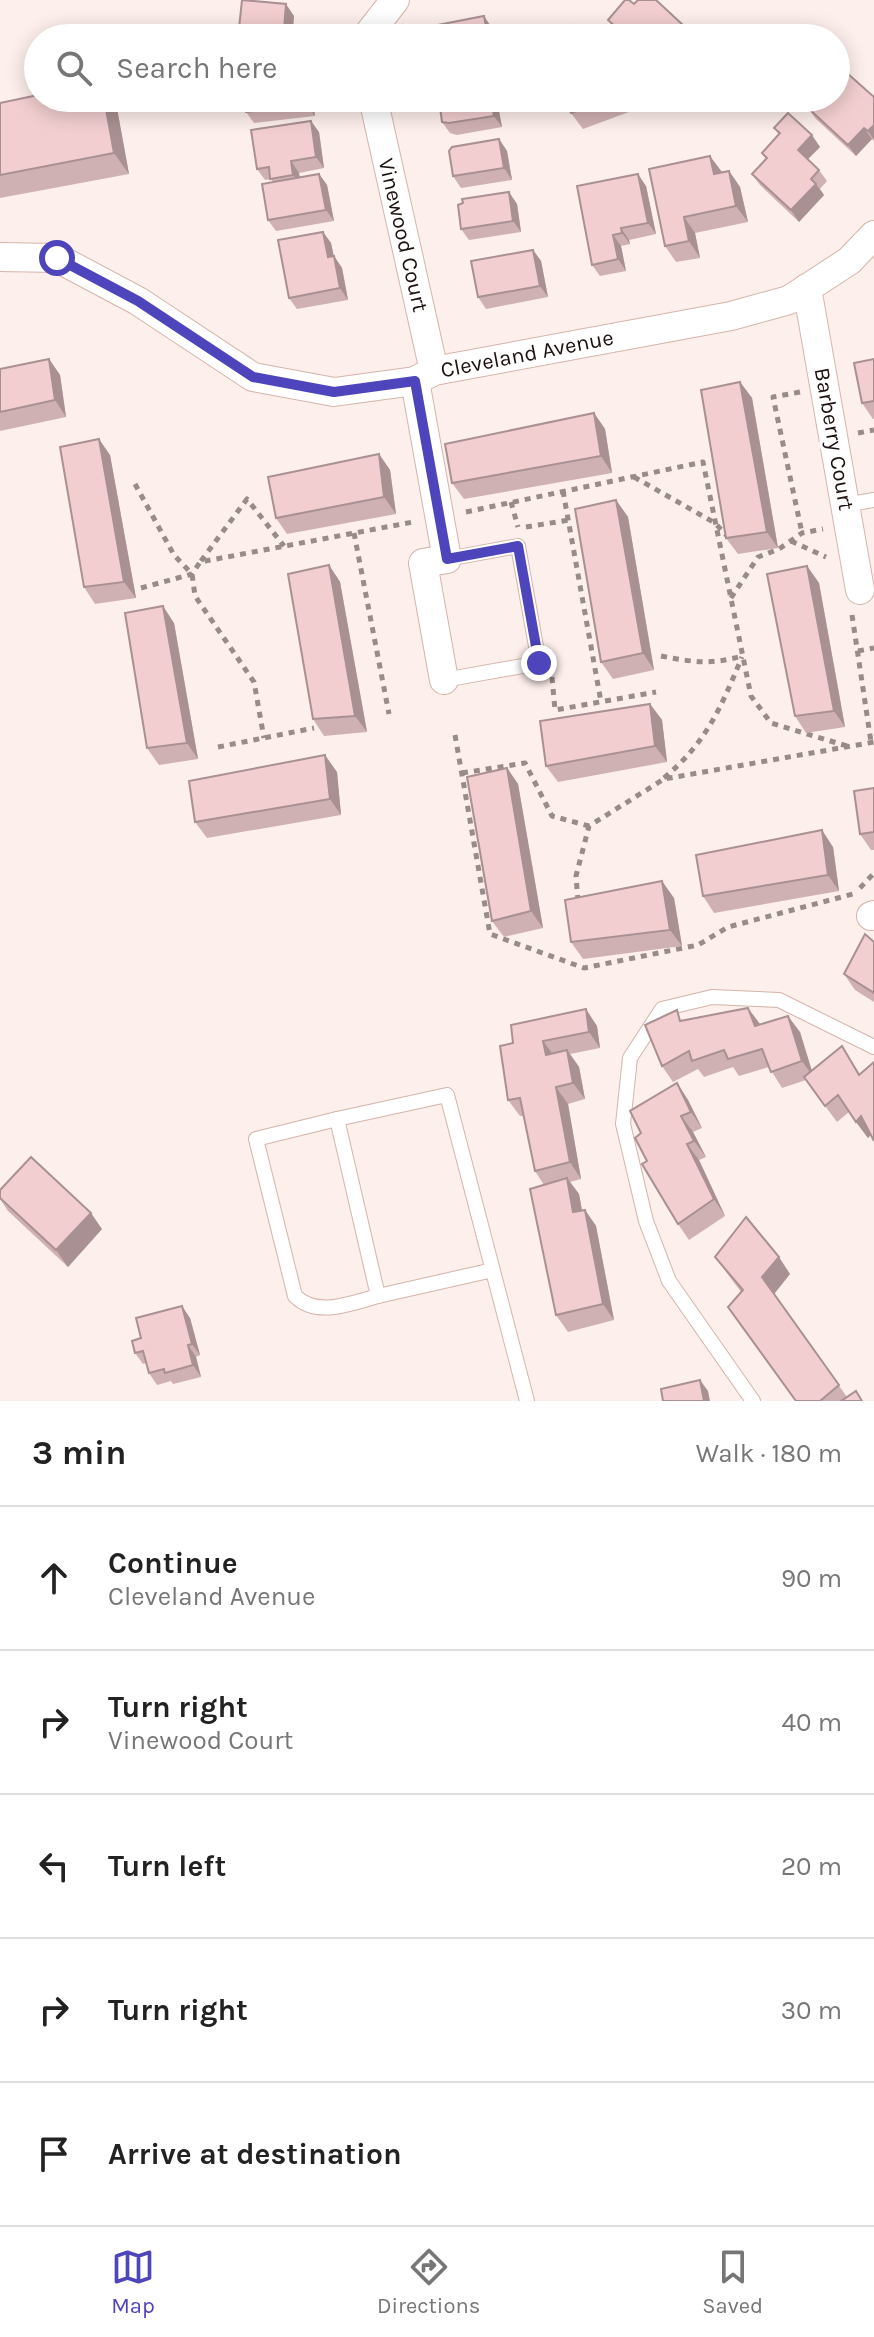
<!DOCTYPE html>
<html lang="en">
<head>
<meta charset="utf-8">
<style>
	:root { --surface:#fff; --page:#f2f2f2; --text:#222; --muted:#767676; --line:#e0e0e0; --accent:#4e45bc }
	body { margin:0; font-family:Karla,sans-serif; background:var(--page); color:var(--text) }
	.stop { position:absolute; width:24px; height:24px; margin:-18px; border:6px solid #4e45bc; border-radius:50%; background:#fff }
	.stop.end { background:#4e45bc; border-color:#fff; box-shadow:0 2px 8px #0008 }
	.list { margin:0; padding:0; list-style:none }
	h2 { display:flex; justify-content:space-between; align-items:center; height:104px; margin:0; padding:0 32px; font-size:34px }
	h2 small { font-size:26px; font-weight:400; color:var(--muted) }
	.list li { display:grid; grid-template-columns:52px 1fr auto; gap:24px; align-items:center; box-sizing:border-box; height:144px; padding:0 32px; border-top:2px solid var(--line) }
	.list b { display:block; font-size:30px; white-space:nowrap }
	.list p { margin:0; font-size:26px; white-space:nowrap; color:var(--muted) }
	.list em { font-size:26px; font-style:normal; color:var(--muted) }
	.icon { flex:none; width:44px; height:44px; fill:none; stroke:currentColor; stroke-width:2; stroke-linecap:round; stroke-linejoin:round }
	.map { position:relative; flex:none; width:874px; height:1401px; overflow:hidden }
	.search { position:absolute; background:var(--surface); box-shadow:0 4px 20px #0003; left:24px; right:24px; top:24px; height:88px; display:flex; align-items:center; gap:20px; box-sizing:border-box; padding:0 28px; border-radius:44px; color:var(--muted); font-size:30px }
	.sheet { height:824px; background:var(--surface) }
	nav { display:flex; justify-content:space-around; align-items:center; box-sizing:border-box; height:112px; border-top:2px solid var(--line); background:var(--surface); font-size:22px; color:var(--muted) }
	nav a { display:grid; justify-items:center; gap:4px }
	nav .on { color:var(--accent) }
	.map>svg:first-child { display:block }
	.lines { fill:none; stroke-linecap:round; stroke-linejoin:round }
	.service-casing { stroke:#d5b4aa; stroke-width:16 }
	.minor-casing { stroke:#d5b4aa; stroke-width:30 }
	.path { stroke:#988b88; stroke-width:5; stroke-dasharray:6 6; stroke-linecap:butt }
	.service { stroke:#fff; stroke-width:14 }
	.minor { stroke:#fff; stroke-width:28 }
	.wall { fill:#d0b1b3 }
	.shaded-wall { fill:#a99092 }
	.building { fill:#f2ced0; stroke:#a99092; stroke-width:2 }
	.route { stroke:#4e45bc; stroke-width:10 }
	.labels { text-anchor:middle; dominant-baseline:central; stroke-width:7; stroke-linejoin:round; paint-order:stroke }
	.street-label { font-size:22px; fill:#1c110e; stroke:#fff }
</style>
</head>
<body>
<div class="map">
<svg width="874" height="1401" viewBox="0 0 874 1401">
	<rect width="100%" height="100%" fill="#fdefeb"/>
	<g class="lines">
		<defs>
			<g id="service">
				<path d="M845 505 874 500"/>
				<path d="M444 680 539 663 518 546 447 559"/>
				<path d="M337 1119 256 1139 295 1296C317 1318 352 1303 378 1296"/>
				<path d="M493 1270 378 1296 337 1119 447 1095 527 1401"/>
				<path d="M753 1401 669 1281 646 1221 623 1124 630 1058 662 1009 712 997 779 1000 874 1047"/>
			</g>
			<g id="minor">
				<path d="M370 38V32L395 0"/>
				<path d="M373 98 434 371"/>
				<path d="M0 257 57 258 138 301 253 377 334 392 415 381 434 371 731 316 789 300 849 261 874 235"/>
				<path d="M807 288 860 590"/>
				<path d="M415 381 447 559 423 563 444 680"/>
				<path d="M871 916 874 915"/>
			</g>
		</defs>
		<use href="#service" class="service-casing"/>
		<use href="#minor" class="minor-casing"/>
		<g class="path">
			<path d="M800 392 773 397 802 533"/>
			<path d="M858 433 874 430"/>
			<path d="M634 477 715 523 728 537"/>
			<path d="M135 484 174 555 192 574 195 596 254 682 264 738"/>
			<path d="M563 491 601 702"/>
			<path d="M511 502 518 527"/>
			<path d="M466 512 703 462 751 696 771 723 847 746"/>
			<path d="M526 527 569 520"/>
			<path d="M354 533 389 714"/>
			<path d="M791 541 826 557"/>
			<path d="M201 561 247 499 284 546"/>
			<path d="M141 588 192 574 200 562 413 522"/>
			<path d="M731 598 758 557 779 549 802 533 823 529"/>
			<path d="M852 615 871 742"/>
			<path d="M858 651 874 648"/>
			<path d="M661 656C692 662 711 665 742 656"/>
			<path d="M552 677 555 710 656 692"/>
			<path d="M455 735 490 934 584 968 698 945 728 927 853 894"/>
			<path d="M218 747 314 728"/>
			<path d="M462 773 525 763 552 816 589 826"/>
			<path d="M664 778C707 742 721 707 742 657"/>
			<path d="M860 888 874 873"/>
			<path d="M578 901 576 876 589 826 664 779 874 742"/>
		</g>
		<use href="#service" class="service"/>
		<use href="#minor" class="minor"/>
	</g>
	<g class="wall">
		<path d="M634 4 697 38H623L616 31 608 20Z"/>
		<path d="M874 97V141L872 139 856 156 816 119 808 108Z"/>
		<path d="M38 98H113L116 103 129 174 0 198V103Z"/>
		<path d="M245 98H312L315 116 254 123 246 112Z"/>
		<path d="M565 98H632L637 109 583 129 571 113Z"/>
		<path d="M445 99 497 100 502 127 457 135 450 133 442 122Z"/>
		<path d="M774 128 820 147 808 159 819 170 827 181 820 189 824 195 799 222 760 185 752 174 766 159 762 153 779 135Z"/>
		<path d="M319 132 324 168 299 173 300 177 319 174 327 185 334 221 276 231 268 220 273 182 271 179 265 180 257 169Z"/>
		<path d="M499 139 507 151 512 180 461 188 453 176Z"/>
		<path d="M649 169 721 172 729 171 740 187 748 222 695 233 700 258 676 262 665 246Z"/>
		<path d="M646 186 656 234 629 240 630 244 621 246 626 271 600 276 592 265Z"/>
		<path d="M517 204 521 232 469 240 461 229Z"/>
		<path d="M323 232 331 243 334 256 342 268 348 300 297 309 289 298Z"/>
		<path d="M533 250 541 261 548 297 486 309 478 297Z"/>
		<path d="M49 359 60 375 66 417 0 431V369Z"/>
		<path d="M874 359V419H873L862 403Z"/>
		<path d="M740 382 752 398 778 548 738 554 726 538Z"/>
		<path d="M594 413 605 429 612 473 464 499 452 483Z"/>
		<path d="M379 454 390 470 396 514 287 534 276 518Z"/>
		<path d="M110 455 136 598 95 604 84 587Z"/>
		<path d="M616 500 628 517 654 670 613 679 601 662Z"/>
		<path d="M329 565 340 582 367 732 324 736 313 719Z"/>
		<path d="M807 566 819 583 845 727 806 733 795 716Z"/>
		<path d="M174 623 198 759 159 765 147 748Z"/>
		<path d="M650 704 662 720 667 762 558 782 546 766Z"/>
		<path d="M507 768 518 784 543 928 504 937 492 921Z"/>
		<path d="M337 772 341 815 207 838 195 822Z"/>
		<path d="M874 788V850H871L860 834Z"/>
		<path d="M833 847 839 891 714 913 703 896Z"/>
		<path d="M674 898 682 946 583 959 571 942Z"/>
		<path d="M874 942V1002L855 990 844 974Z"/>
		<path d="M684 1020 760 1024 800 1032 812 1071 842 1046 860 1074 871 1135 868 1138 849 1112 837 1122 806 1080 782 1088 769 1067 739 1076 733 1067 704 1077 698 1069 673 1082 662 1066Z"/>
		<path d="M597 1026 600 1048 570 1054 579 1067 585 1099 568 1104 581 1179 570 1182 579 1194 582 1210H585L596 1226 614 1320 568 1332 556 1315 544 1185 535 1171 524 1116H520L508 1100 500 1046Z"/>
		<path d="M677 1083 688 1100 702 1128 693 1132 706 1157 699 1160 725 1216 689 1240 678 1224 647 1161 641 1133Z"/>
		<path d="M0 1190 102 1229 68 1267 8 1211 0 1199Z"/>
		<path d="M715 1257 790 1274 774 1294 847 1397 863 1401H796L741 1292Z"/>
		<path d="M190 1318 200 1355 196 1357 201 1377 173 1384 171 1381 157 1385 149 1373 146 1363 143 1364 135 1353 141 1338Z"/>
	</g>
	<g class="shaded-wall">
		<path d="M286 4 294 16 293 34 295 38H288L284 29Z"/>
		<path d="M484 16 492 28 494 38H488Z"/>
		<path d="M104 98H113L116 103 129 174 114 153Z"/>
		<path d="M306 98H312L315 116 307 105Z"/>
		<path d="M491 98H496L497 100 502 127 494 116Z"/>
		<path d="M629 98H632L637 109Z"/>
		<path d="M311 121 319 132 324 168 316 157Z"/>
		<path d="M874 125V140L868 131Z"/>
		<path d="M864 128 872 139 856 156 848 145Z"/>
		<path d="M812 135 820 147 806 161 798 150Z"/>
		<path d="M499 139 507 151 512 180 504 168Z"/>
		<path d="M710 156 722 172 714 174Z"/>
		<path d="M291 161 299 173 301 186 293 175Z"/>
		<path d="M729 171 740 187 748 222 736 206Z"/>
		<path d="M319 174 327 185 334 221 326 210Z"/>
		<path d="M638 174 646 186 656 234 648 223Z"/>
		<path d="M816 184 824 195 799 222 791 210Z"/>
		<path d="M509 192 517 204 521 232 513 221Z"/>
		<path d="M684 217 695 233 700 258 689 241Z"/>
		<path d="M621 228 629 240 630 244 622 233Z"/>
		<path d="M323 232 331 243 336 269 328 257Z"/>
		<path d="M613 235 621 246 626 271 618 259Z"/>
		<path d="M533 250 541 261 548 297 540 286Z"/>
		<path d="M334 256 342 268 348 300 340 288Z"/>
		<path d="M49 359 60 375 66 417 55 400Z"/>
		<path d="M740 382 752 398 778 548 767 532Z"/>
		<path d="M594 413 605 429 612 473 601 456Z"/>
		<path d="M99 439 110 455 136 598 124 582Z"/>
		<path d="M379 454 390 470 396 514 384 497Z"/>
		<path d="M616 500 628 517 654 670 643 653Z"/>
		<path d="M329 565 340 582 367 732 355 716Z"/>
		<path d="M807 566 819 583 845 727 834 711Z"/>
		<path d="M163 606 174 623 198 759 187 743Z"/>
		<path d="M650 704 662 720 667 762 655 746Z"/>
		<path d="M325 755 337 772 341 815 330 799Z"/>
		<path d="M507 768 518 784 543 928 531 911Z"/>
		<path d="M822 830 833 847 839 891 828 875Z"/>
		<path d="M662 881 674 898 682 946 670 930Z"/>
		<path d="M748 1008 760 1024 755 1026Z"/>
		<path d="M586 1009 597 1026 600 1048 589 1032Z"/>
		<path d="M788 1016 800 1032 814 1078 802 1061Z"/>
		<path d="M543 1041 555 1057 546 1055Z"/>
		<path d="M567 1050 579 1067 585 1099 573 1083Z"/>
		<path d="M677 1083 688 1100 702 1128 691 1112Z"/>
		<path d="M556 1087 568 1104 581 1179 570 1162Z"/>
		<path d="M681 1116 693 1132 706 1157 694 1141Z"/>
		<path d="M861 1116 872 1133 868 1138 856 1122Z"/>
		<path d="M687 1144 699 1160 725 1216 714 1199Z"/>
		<path d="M567 1178 579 1194 585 1228 573 1212Z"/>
		<path d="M585 1210 596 1226 614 1320 603 1304Z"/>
		<path d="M91 1213 102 1229 68 1267 56 1250Z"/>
		<path d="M779 1257 790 1274 774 1294 762 1277Z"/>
		<path d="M182 1306 190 1318 200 1355 192 1344Z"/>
		<path d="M188 1345 196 1357 201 1377 193 1365Z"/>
		<path d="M700 1380 708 1391 710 1401H704Z"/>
	</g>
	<g class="building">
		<path d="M242 0 286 4 284 29H289L288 38H238Z"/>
		<path d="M625 0H629L634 4 638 0H656L697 38H628L608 20Z"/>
		<path d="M484 16 488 38H429L427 27Z"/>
		<path d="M574 25 580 38 542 37Z"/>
		<path d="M603 34 604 38H592Z"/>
		<path d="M847 73 874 97V125L868 131 864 128 848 145 808 108 816 98H836V85Z"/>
		<path d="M38 95V98H104L114 153 0 175V103Z"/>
		<path d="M245 98H306L307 105 246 112Z"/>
		<path d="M444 98H491L494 116 449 123 442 122 439 100Z"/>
		<path d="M565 98H611L571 113Z"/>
		<path d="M788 113 812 135 798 150 819 170 811 179 816 184 791 210 752 174 767 158 762 153 780 133 774 128Z"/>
		<path d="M311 121 316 157 291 161 293 175 270 179 269 167 257 169 251 130Z"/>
		<path d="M499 139 504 168 453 176 449 151 452 147Z"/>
		<path d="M710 156 714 174 729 171 736 206 684 217 689 241 665 246 649 169Z"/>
		<path d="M319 174 326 210 268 220 262 184Z"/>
		<path d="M638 174 648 223 621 228 622 233 613 235 618 259 592 265 577 186Z"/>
		<path d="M509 192 513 221 461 229 458 205 463 203 462 199Z"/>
		<path d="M323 232 328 257 334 256 340 288 289 298 278 240Z"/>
		<path d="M533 250 540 286 478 297 471 261Z"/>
		<path d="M49 359 55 400 0 412V369Z"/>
		<path d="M874 359V401L862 403 854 363Z"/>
		<path d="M740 382 767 532 726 538 701 390Z"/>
		<path d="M594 413 601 456 452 483 445 444Z"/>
		<path d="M99 439 124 582 84 587 60 447Z"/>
		<path d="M379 454 384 497 276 518 268 477Z"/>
		<path d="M616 500 643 653 601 662 575 509Z"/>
		<path d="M329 565 355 716 313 719 288 574Z"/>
		<path d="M807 566 834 711 795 716 767 574Z"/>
		<path d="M163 606 187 743 147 748 125 613Z"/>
		<path d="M650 704 655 746 546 766 540 721Z"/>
		<path d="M325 755 330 799 195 822 189 781Z"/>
		<path d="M507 768 531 911 492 921 467 777Z"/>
		<path d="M874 788V832L860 834 854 791Z"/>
		<path d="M822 830 828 875 703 896 696 855Z"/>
		<path d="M662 881 670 930 571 942 565 900Z"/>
		<path d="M865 934 874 942V993L844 974Z"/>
		<path d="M748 1008 755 1026 788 1016 802 1061 771 1072 762 1049 728 1059 724 1050 692 1061 689 1051 662 1066 645 1025 677 1010 680 1021Z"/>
		<path d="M586 1009 589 1032 543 1041 546 1055 567 1050 573 1083 556 1087 570 1162 535 1171 520 1098 508 1100 500 1046 513 1043 511 1025Z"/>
		<path d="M842 1046 859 1075 874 1062V1141L861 1116 856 1122 838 1095 825 1106 804 1077Z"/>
		<path d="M677 1083 691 1112 681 1116 694 1141 687 1144 714 1199 678 1224 642 1164 647 1161 635 1138 641 1133 630 1111Z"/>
		<path d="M31 1157 91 1213 56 1250 0 1198V1190Z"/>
		<path d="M567 1178 573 1212 585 1210 603 1304 556 1315 530 1189Z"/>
		<path d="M746 1217 779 1257 762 1277 839 1385 820 1401H796L728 1307 743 1290 715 1257Z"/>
		<path d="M182 1306 192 1344 188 1345 193 1365 165 1373 164 1369 149 1373 143 1351 135 1353 132 1341 141 1338 136 1318Z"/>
		<path d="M700 1380 704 1401H663L661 1389Z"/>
		<path d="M856 1391 862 1401H841Z"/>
	</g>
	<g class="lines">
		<path class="route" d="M57 258 138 301 253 377 334 392 415 381 447 559 518 546 539 663"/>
	</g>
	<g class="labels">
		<g class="street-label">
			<text transform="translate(403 235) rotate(77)">Vinewood Court</text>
			<text transform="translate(527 354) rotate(-11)">Cleveland Avenue</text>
			<text transform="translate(834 439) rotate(80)">Barberry Court</text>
		</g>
	</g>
</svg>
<div class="stop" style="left:57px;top:258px"></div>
<div class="stop end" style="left:539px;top:663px"></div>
<div class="search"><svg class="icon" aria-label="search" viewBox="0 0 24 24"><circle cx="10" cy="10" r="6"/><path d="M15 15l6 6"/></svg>Search here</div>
</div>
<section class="sheet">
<h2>3 min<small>Walk · 180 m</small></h2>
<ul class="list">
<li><svg class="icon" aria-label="ahead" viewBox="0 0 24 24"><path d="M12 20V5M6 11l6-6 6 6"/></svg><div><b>Continue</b><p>Cleveland Avenue</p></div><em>90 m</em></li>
<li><svg class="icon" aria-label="right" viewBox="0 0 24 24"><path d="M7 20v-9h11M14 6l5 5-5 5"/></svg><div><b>Turn right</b><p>Vinewood Court</p></div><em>40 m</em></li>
<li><svg class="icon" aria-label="left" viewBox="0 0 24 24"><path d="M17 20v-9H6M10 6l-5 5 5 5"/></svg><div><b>Turn left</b></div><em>20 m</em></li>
<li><svg class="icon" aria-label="right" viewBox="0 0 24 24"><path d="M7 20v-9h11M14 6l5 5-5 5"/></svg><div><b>Turn right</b></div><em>30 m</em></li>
<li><svg class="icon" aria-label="arrive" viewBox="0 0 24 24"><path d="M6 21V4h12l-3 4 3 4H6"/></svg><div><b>Arrive at destination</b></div></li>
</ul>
</section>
<nav>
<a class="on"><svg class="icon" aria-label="map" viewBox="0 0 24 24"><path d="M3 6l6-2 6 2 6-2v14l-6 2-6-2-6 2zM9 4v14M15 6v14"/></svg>Map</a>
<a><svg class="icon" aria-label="directions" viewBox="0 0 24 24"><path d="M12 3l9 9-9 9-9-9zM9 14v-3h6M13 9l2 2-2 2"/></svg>Directions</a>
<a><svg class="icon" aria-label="saved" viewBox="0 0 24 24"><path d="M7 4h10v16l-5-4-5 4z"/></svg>Saved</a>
</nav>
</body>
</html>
